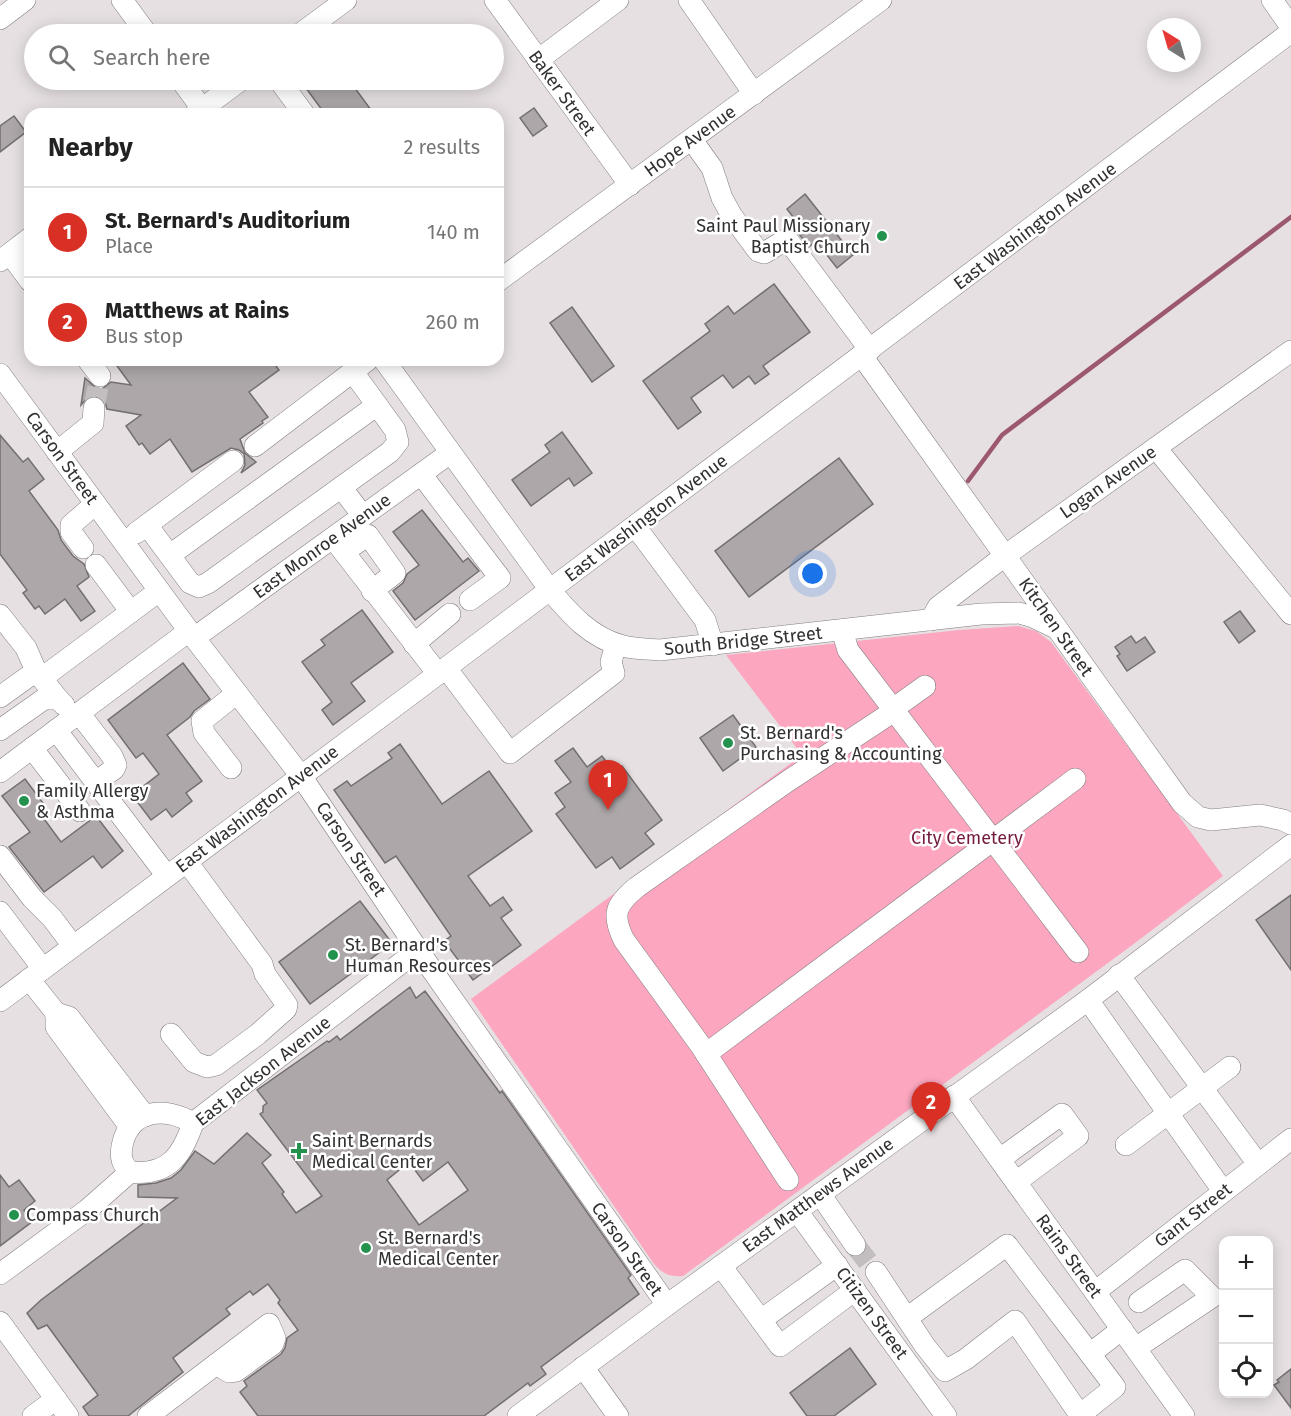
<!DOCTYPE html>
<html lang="en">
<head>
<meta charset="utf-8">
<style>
	:root { --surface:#fff; --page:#f6f6f6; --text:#222; --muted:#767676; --line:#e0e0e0; --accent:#d93025 }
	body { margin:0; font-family:"Fira Sans",sans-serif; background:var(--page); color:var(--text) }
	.controls { position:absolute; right:18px; bottom:18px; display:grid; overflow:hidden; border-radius:12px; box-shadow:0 3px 15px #0003 }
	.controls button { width:54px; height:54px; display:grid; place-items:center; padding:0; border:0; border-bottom:2px solid var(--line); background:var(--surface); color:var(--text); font:30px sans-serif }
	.compass { position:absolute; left:1147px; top:18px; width:54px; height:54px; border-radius:50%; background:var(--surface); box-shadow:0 3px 15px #0003; rotate:323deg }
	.you { position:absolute; left:813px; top:574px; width:21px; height:21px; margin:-15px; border:4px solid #fff; border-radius:50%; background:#1a73e8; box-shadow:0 0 0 9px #1a73e833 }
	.badge { display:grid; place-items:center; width:39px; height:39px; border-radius:50%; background:var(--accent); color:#fff; font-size:20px; font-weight:700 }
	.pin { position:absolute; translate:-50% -50px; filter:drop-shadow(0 2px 3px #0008) }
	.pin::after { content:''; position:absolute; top:32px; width:21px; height:18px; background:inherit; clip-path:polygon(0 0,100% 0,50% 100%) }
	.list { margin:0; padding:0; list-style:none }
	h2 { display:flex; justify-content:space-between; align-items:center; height:78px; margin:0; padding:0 24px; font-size:26px }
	h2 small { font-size:20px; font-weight:400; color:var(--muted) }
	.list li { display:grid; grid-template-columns:39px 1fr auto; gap:18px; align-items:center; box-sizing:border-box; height:90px; padding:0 24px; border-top:2px solid var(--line) }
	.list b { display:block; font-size:22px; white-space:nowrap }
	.list p { margin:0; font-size:20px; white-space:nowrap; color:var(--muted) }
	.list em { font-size:20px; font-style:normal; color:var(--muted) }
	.icon { flex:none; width:33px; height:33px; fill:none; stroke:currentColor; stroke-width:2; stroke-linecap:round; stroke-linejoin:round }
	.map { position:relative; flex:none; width:1291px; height:1416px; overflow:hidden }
	.search { position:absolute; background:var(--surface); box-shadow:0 3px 15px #0003; left:24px; top:24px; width:480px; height:66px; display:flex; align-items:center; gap:15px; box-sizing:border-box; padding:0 21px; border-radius:33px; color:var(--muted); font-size:22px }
	.panel { position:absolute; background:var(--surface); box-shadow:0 3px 15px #0003; left:24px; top:108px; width:480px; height:258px; border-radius:18px }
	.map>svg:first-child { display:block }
	.green { fill:#fca6bf }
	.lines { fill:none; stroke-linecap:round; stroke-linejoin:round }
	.stream { stroke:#9c586e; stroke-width:4.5 }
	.building { fill:#ada7a9; stroke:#736e6f; stroke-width:1.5; fill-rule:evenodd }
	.minor-tunnel { stroke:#c2bdbe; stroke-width:21; stroke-dasharray:21 10; stroke-linecap:butt }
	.minor-casing { stroke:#837e7f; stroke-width:22 }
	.minor { stroke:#fff; stroke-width:21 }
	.poi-dot { fill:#23924c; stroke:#fff; stroke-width:2 }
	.labels { text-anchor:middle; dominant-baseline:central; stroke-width:5; stroke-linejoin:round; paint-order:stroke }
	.street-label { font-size:18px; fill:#323030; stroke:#fff }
	.poi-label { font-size:18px; fill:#323030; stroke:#fff; text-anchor:start }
	.park-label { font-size:18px; fill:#731a3e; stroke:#fff }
</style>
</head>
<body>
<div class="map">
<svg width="1291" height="1416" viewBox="0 0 1291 1416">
	<rect width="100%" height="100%" fill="#e6e0e2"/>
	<path class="green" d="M1018 626 1036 631 1051 642 1223 876 1135 943 683 1276C670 1277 663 1274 654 1264L471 999 802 755 726 655 959 630Z"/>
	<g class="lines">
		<path class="stream" d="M968 481 1002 435 1291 217"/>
	</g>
	<g class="building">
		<path d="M300 80H349L374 114H325Z"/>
		<path d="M534 108 547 126 533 136 520 118Z"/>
		<path d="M14 116 26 132 0 152V126Z"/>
		<path d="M805 194 853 255 837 268 816 241 809 247 799 234 803 230 787 209Z"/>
		<path d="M774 284 810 332 763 366 769 374 755 384 749 376 733 388 723 375 691 398 701 412 678 429 643 381 710 331 705 324 728 306 734 314Z"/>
		<path d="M572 307 614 366 592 382 550 323Z"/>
		<path d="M126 360H272L279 370 249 392 268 417 262 421 263 423 240 439 245 453 256 462 241 473 245 465 244 454 239 450 231 448 192 472 170 439 150 454 142 443 139 445 126 426 141 415 107 409 105 402 95 395 88 397 81 405 85 378 96 388 102 389 111 382 131 385 117 366Z"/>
		<path d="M562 432 592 473 574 486 569 478 531 506 512 480 550 452 545 445Z"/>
		<path d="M0 435 23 462 28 458 44 479 29 491 58 530 61 540 73 556 84 564 89 577 77 586 95 611 81 621 65 599 45 614 39 606 35 609 23 593 27 590 0 554Z"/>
		<path d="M839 458 873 504 749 597 715 551Z"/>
		<path d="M422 510 463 562 468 558 479 571 415 620 393 591 403 583 407 574 419 565 393 532Z"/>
		<path d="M362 610 393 652 351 683 365 701 333 725 322 710 332 702 302 662 325 645 321 640Z"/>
		<path d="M1240 611 1255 631 1239 643 1224 622Z"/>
		<path d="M1131 636 1136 643 1145 637 1155 652 1127 671 1117 656 1120 654 1115 647Z"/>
		<path d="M183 663 210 699 194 711 190 717 167 735 202 781 186 793 192 801 172 817 166 809 151 820 132 795 159 774 143 753 136 758 108 720Z"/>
		<path d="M733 715 756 747 723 771 700 738Z"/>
		<path d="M400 744 442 804 489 771 532 831 468 876 490 906 503 897 512 910 501 918 521 945 473 980 444 941 451 936 396 856 385 863 334 790 347 781 351 786 392 758 388 753Z"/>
		<path d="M573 748 587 767 602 756 614 772 622 766 662 820 645 833 654 844 620 869 612 857 596 868 556 814 565 807 555 793 571 782 555 761Z"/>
		<path d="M25 779 46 807 39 812 61 842 96 816 123 851 102 868 93 856 44 892 9 847 30 832 2 796Z"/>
		<path d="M1291 895V970L1256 920Z"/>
		<path d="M360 901 392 943 310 1004 279 962Z"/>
		<path d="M410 987 416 998 425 991 500 1093 502 1091 631 1275 628 1278 639 1294 541 1367 546 1374 530 1386 528 1383 484 1416H258L240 1392 247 1386 244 1381 281 1354 285 1348 287 1338 298 1330 278 1303 280 1300 268 1284 253 1295 250 1291 226 1309 230 1314 173 1358 183 1372 128 1416H89L83 1407 98 1395 47 1325 38 1329 27 1313 41 1300 177 1198 138 1197V1185L156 1183 171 1178 181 1170 195 1151 214 1164 247 1133 271 1155 262 1163 284 1192 282 1194 296 1213 322 1196 260 1114 263 1112V1106L267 1103 257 1090 327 1041 329 1042 337 1036 340 1040ZM409 1162 423 1181 448 1162 468 1190 419 1225 387 1180Z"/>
		<path d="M0 1175 9 1187 19 1180 35 1201 24 1210 33 1221 0 1246Z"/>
		<path d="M850 1348 876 1384 834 1416H807L790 1393Z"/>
		<path d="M1291 1369V1408L1274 1385 1279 1382 1277 1380Z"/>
	</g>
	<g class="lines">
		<g class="minor-tunnel">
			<path d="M94 408 100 376"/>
			<path d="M855 1245 876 1272"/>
		</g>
		<defs>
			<g id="minor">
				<path d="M122 0 147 34"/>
				<path d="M495 0 630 185"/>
				<path d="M689 0 754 94"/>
				<path d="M1272 0 1291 27"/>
				<path d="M0 19 25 0"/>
				<path d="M300 34 346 0"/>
				<path d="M538 60 618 0"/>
				<path d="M181 80 206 114"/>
				<path d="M279 80 304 114"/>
				<path d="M195 114 241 80"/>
				<path d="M692 140 712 168 722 198 732 216 758 251 764 253 787 239 870 350"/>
				<path d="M10 254 30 281"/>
				<path d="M0 261 30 238"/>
				<path d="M498 281 881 0"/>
				<path d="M862 356 1182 803 1198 817 1211 820 1260 815 1283 820 1291 824"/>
				<path d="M88 360 100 376"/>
				<path d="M384 360 550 590C570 614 591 638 623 646 635 649 648 649 660 650L981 614 1019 613 1033 617 1056 628"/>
				<path d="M0 374 189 631 301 776 418 950 667 1305"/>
				<path d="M255 446 368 360"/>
				<path d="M1156 448 1291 614"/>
				<path d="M57 452 93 423 94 408"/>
				<path d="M421 474 500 578 470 600"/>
				<path d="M341 487 363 516"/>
				<path d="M147 525 190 583 199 587 208 583 390 452 398 442 395 430 353 372"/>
				<path d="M635 526 705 620 713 645"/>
				<path d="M136 533 233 461"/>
				<path d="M333 538 438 674"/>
				<path d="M83 548 71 532V525L95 504"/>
				<path d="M344 552 368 535 395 573 372 591"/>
				<path d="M170 555 377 405"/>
				<path d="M96 565 131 612"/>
				<path d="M0 615 26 648 36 671 58 699"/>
				<path d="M931 620 938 607 1006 555 1291 351"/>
				<path d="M842 630 848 650 1078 952"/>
				<path d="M194 638 450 453"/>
				<path d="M414 644 450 614"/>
				<path d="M446 668 510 753 614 673 611 662 616 644"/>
				<path d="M42 678 159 591"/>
				<path d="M0 697 36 671"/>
				<path d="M893 709 925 686"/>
				<path d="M79 713 112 756 116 765 114 769 96 782"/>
				<path d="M0 730 44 699H58L64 705"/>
				<path d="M56 730 167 876"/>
				<path d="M32 748 80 811"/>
				<path d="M231 768 204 733 202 721 237 693"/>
				<path d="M0 772 189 631"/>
				<path d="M0 856 32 898 52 918 73 946"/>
				<path d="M0 912 43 969"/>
				<path d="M1119 975 1258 1164"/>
				<path d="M29 979 56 1013"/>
				<path d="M1088 1000 1223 1191"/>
				<path d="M0 1001 406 698 1291 32"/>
				<path d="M171 1034 194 1062 207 1067 216 1065 258 1034 286 1009 287 1005 265 974 262 964 187 862"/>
				<path d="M706 1054 1075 779"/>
				<path d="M954 1096 1184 1416"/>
				<path d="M130 1127 56 1027V1013L69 1017 145 1116"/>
				<path d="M1126 1145 1230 1067"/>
				<path d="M1000 1159 1062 1114 1078 1136 1016 1182"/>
				<path d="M130 1172C122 1164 120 1158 122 1146 129 1109 165 1106 193 1123"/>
				<path d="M788 1180 701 1046 624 940C611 914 616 904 637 887L788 781 894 711"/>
				<path d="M820 1194 855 1245"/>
				<path d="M797 1211 946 1416"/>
				<path d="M721 1266 780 1346 855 1290"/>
				<path d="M876 1272 925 1346 945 1371 966 1359 1015 1321 1080 1415 1115 1387 1090 1354 1122 1329"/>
				<path d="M0 1274 87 1210 130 1172C168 1176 182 1156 193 1123L418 950"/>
				<path d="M1095 1292 1291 1139"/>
				<path d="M907 1318 1007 1245 1090 1354"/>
				<path d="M761 1320 837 1265"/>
				<path d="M0 1322 68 1416"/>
				<path d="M1136 1348 1212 1297 1185 1270 1139 1302"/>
				<path d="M583 1367 618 1416"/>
				<path d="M33 1416 56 1399"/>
				<path d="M148 1416 269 1324 275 1338 273 1344 236 1371 229 1372 216 1364"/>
				<path d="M518 1416 667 1305 1088 1000 1291 845"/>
			</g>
		</defs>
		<use href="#minor" class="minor-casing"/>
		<use href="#minor" class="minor"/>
	</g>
	<g class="poi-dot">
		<circle cx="882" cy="236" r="6"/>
		<circle cx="728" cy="743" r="6"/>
		<circle cx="24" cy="801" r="6"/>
		<circle cx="333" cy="955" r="6"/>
		<path d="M296 1142h6v6h6v6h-6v6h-6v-6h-6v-6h6z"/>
		<circle cx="14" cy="1215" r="6"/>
		<circle cx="366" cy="1248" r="6"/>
	</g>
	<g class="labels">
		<g class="street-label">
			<text transform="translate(562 93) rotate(54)">Baker Street</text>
			<text transform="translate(690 141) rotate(-36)">Hope Avenue</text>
			<text transform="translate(1035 226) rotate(-37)">East Washington Avenue</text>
			<text transform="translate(62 458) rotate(54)">Carson Street</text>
			<text transform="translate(1108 482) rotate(-35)">Logan Avenue</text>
			<text transform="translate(646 518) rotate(-37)">East Washington Avenue</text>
			<text transform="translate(322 546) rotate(-36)">East Monroe Avenue</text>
			<text transform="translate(1056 627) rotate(55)">Kitchen Street</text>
			<text transform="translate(743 641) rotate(-6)">South Bridge Street</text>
			<text transform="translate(257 809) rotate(-37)">East Washington Avenue</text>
			<text transform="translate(351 849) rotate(56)">Carson Street</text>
			<text transform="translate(263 1071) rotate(-38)">East Jackson Avenue</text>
			<text transform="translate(818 1195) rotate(-36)">East Matthews Avenue</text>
			<text transform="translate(1193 1215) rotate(-38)">Gant Street</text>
			<text transform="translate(627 1249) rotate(55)">Carson Street</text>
			<text transform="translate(1069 1256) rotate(54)">Rains Street</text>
			<text transform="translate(872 1313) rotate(54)">Citizen Street</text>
		</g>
		<g class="poi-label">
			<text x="870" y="226" text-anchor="end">Saint Paul Missionary<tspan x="870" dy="21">Baptist Church</tspan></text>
			<text x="740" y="733">St. Bernard's<tspan x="740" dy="21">Purchasing &amp; Accounting</tspan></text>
			<text x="36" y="791">Family Allergy<tspan x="36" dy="21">&amp; Asthma</tspan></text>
			<text x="345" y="945">St. Bernard's<tspan x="345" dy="21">Human Resources</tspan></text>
			<text x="312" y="1141">Saint Bernards<tspan x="312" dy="21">Medical Center</tspan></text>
			<text x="26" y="1215">Compass Church</text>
			<text x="378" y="1238">St. Bernard's<tspan x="378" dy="21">Medical Center</tspan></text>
		</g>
		<g class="park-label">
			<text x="967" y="838">City Cemetery</text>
		</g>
	</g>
</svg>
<div class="controls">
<button>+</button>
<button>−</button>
<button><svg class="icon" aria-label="locate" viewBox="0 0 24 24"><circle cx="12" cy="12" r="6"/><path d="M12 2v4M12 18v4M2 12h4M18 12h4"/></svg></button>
</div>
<svg class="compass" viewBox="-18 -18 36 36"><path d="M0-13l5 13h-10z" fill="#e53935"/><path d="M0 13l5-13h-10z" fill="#767676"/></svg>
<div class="you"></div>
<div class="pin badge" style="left:608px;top:810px">1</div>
<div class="pin badge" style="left:931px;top:1132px">2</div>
<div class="search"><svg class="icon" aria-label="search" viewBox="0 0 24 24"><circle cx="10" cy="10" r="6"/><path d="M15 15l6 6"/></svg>Search here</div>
<section class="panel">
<h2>Nearby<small>2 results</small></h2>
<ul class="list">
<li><span class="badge">1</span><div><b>St. Bernard's Auditorium</b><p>Place</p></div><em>140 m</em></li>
<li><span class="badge">2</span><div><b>Matthews at Rains</b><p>Bus stop</p></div><em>260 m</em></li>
</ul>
</section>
</div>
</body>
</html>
